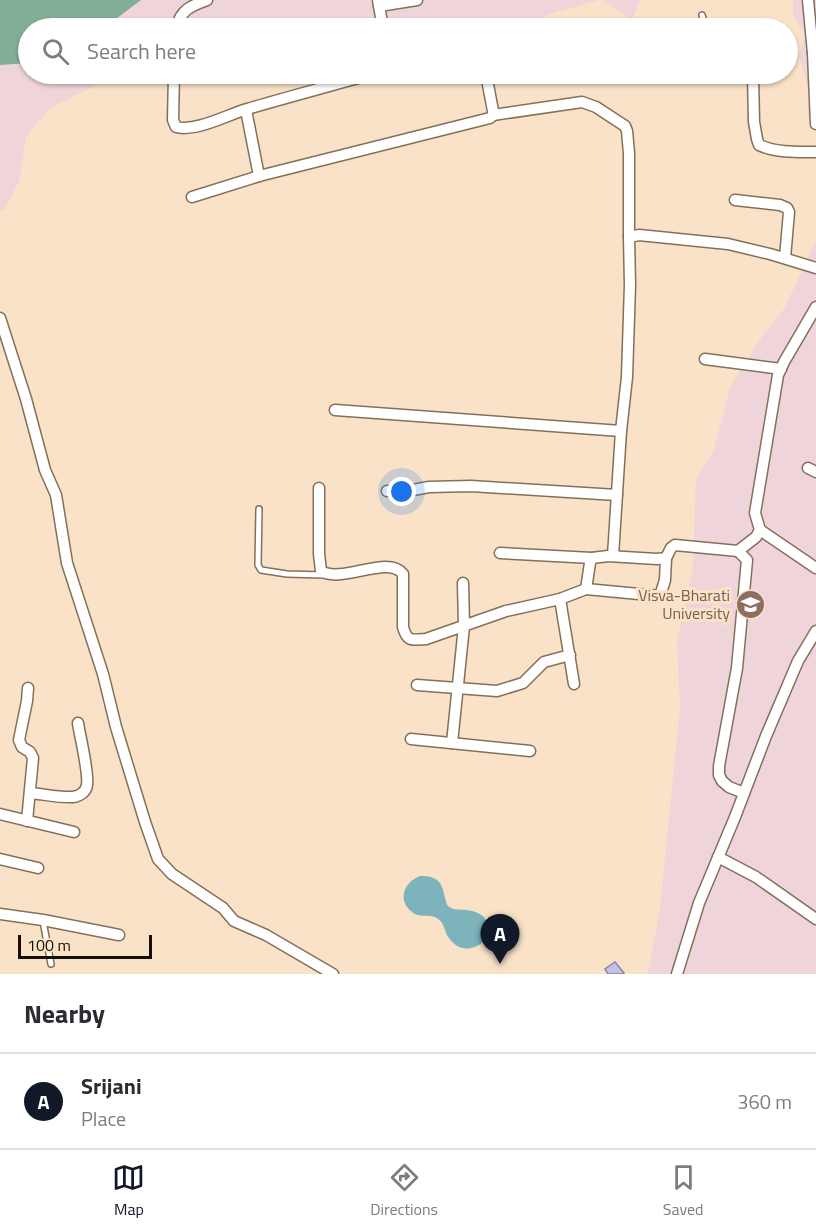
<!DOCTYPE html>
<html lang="en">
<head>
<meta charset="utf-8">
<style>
	:root { --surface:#fff; --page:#f7f7f7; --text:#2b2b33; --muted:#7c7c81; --line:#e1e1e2; --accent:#111827 }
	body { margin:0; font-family:"Titillium Web",sans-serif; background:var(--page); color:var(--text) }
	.scale { position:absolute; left:18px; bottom:15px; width:134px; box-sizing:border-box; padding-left:6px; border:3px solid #160f06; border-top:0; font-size:16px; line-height:21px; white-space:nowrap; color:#160f06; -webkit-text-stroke:4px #f9e2c8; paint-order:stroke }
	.you { position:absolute; left:402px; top:492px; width:21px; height:21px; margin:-15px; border:4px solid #fff; border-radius:50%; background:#1a73e8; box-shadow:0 0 0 9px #1a73e833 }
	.badge { display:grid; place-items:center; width:39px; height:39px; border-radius:50%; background:var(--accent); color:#fff; font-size:20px; font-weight:700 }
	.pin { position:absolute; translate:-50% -50px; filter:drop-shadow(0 2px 3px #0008) }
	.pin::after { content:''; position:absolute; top:32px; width:21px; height:18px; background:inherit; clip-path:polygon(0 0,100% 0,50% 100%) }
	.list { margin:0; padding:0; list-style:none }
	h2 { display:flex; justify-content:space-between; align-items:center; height:78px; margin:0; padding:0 24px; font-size:26px }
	h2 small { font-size:20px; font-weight:400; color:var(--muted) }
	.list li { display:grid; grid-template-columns:39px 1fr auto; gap:18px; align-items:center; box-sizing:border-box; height:96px; padding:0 24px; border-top:2px solid var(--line) }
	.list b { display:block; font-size:22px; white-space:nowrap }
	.list p { margin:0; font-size:20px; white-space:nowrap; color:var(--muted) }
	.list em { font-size:20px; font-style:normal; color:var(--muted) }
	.icon { flex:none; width:33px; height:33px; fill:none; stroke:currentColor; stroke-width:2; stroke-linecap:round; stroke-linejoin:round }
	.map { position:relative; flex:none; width:816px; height:974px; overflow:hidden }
	.search { position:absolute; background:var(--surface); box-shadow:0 2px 4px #0004; left:18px; right:18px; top:18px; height:66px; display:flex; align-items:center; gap:15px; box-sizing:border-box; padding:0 21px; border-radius:33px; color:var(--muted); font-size:22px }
	.sheet { height:174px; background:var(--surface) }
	nav { display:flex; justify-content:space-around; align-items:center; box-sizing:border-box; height:84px; border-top:2px solid var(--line); background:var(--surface); font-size:16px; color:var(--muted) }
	nav a { display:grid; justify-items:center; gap:3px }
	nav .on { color:var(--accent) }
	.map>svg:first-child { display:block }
	.education { fill:#efd5da }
	.forest { fill:#82ad96 }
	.water { fill:#7db3ba }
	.building { fill:#c4c0e9; stroke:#8986a3; stroke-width:1.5 }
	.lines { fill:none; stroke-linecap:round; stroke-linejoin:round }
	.service-casing { stroke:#847058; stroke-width:8 }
	.minor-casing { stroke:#847058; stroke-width:13 }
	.service { stroke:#fff; stroke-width:5 }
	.minor { stroke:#fff; stroke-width:10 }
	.labels { text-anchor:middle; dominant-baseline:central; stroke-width:6; stroke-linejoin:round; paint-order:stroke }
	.education-label { font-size:16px; fill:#785e54; stroke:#f9e2c8; text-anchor:end }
</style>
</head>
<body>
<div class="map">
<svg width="816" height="974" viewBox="0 0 816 974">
	<rect width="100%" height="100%" fill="#f9e2c8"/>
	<g class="education">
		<path d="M0 0H599L543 16 542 28H28V74H117L49 109 26 137 19 181 5 209 0 210Z"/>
		<path d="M603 0H640L632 21Z"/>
		<path d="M793 0H816V129L807 113 810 93 799 57 805 35 793 14Z"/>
		<path d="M816 241V974H648L660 908 680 708 677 641 693 567 696 479 714 450 730 387 763 335 784 309Z"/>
	</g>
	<path class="forest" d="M0 0H141L104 28H28V63L0 65Z"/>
	<path class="water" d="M420 876C437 876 442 881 445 898 446 900 446 904 448 906 453 911 461 909 467 910 488 913 493 926 482 943 468 953 455 949 447 935 444 929 444 923 438 919 431 913 420 919 412 912 397 900 404 882 420 876Z"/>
	<path class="building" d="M615 962 624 973 623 974H608L605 969Z"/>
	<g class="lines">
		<defs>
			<g id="service">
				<path d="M702 15 706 28"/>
				<path d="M259 509 258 565 261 570 287 574 324 575"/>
				<path d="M43 921 51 964"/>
			</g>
			<g id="minor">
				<path d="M378 0 383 28"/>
				<path d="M808 0 813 53H816"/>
				<path d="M379 6 417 0"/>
				<path d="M176 28C181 10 190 6 207 0"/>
				<path d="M813 53 816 124"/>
				<path d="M174 74 173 120 176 127C196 132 227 115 247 109 288 97 330 86 372 74"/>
				<path d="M753 74 754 122 757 139 759 145C776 153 798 152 816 152"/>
				<path d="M246 110 259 176"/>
				<path d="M493 115 582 102 596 107 625 126 627 131 629 153V237"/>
				<path d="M192 197 259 176 490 118 493 115V111L486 74"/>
				<path d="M735 200 780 205 787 208 789 212 785 258"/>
				<path d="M816 307 784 362 778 375 755 513 760 530 816 568"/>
				<path d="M0 318 26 399 45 470 56 495 67 563 103 674 116 727 145 822 158 859 172 874 223 908 234 921 266 935 333 974"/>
				<path d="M705 359 781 369"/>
				<path d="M335 410 621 431 613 556"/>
				<path d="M621 431 627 377 630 285 629 237 639 235 728 244 770 254 816 268"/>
				<path d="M808 468 816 472"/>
				<path d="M319 488V554L321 571C342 584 388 554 403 574V627C407 642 412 640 426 639L506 611 560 599 586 589 590 563 592 558 608 556 657 559 666 558 671 548 675 545 738 551 756 537 760 530"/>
				<path d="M387 491 402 492 429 487 471 486 617 495"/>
				<path d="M738 551 747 560 737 668 719 766V775L722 781 729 787 744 793"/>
				<path d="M500 553 592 558"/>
				<path d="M586 589 660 596 665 580 666 558"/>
				<path d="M560 599 574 684"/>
				<path d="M417 685 497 691 523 683 544 662 570 655"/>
				<path d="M411 739 530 751"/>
				<path d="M452 743 464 626 463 583"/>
				<path d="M30 793C44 794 59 798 73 797 80 796 86 792 87 785 89 772 80 737 78 723"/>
				<path d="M0 814 74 832"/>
				<path d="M27 821 33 758 30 752 22 747 19 740 27 701 28 688"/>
				<path d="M718 857 756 877 816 919"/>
				<path d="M0 859 38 868"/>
				<path d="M0 914 43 920 119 935"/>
				<path d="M677 974 699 903 735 817 766 736 798 661 816 631"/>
			</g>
		</defs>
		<use href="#service" class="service-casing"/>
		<use href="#minor" class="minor-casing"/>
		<use href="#service" class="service"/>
		<use href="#minor" class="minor"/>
	</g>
	<defs>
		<symbol id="university-disc" viewBox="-11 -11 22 22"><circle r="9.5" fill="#8d6e63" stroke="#f9e2c8"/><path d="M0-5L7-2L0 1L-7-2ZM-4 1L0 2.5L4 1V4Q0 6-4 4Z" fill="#fff"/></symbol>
	</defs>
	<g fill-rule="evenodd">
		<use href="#university-disc" x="734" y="588" width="33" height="33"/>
	</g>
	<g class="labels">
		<g class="education-label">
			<text x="730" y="595">Visva-Bharati<tspan x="730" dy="18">University</tspan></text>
		</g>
	</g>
</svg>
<div class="scale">100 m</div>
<div class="you"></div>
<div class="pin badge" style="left:500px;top:964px">A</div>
<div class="search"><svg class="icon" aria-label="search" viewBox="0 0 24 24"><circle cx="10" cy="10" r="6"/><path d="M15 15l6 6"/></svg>Search here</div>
</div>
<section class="sheet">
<h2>Nearby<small></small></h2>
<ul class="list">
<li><span class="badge">A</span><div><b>Srijani</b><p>Place</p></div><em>360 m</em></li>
</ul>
</section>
<nav>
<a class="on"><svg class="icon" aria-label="map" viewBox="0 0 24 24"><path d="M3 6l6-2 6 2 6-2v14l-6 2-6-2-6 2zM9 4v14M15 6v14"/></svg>Map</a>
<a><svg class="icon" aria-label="directions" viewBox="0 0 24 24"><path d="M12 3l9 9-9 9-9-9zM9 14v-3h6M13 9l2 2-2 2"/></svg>Directions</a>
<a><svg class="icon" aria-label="saved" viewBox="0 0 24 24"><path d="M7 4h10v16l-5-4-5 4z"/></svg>Saved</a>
</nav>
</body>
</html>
